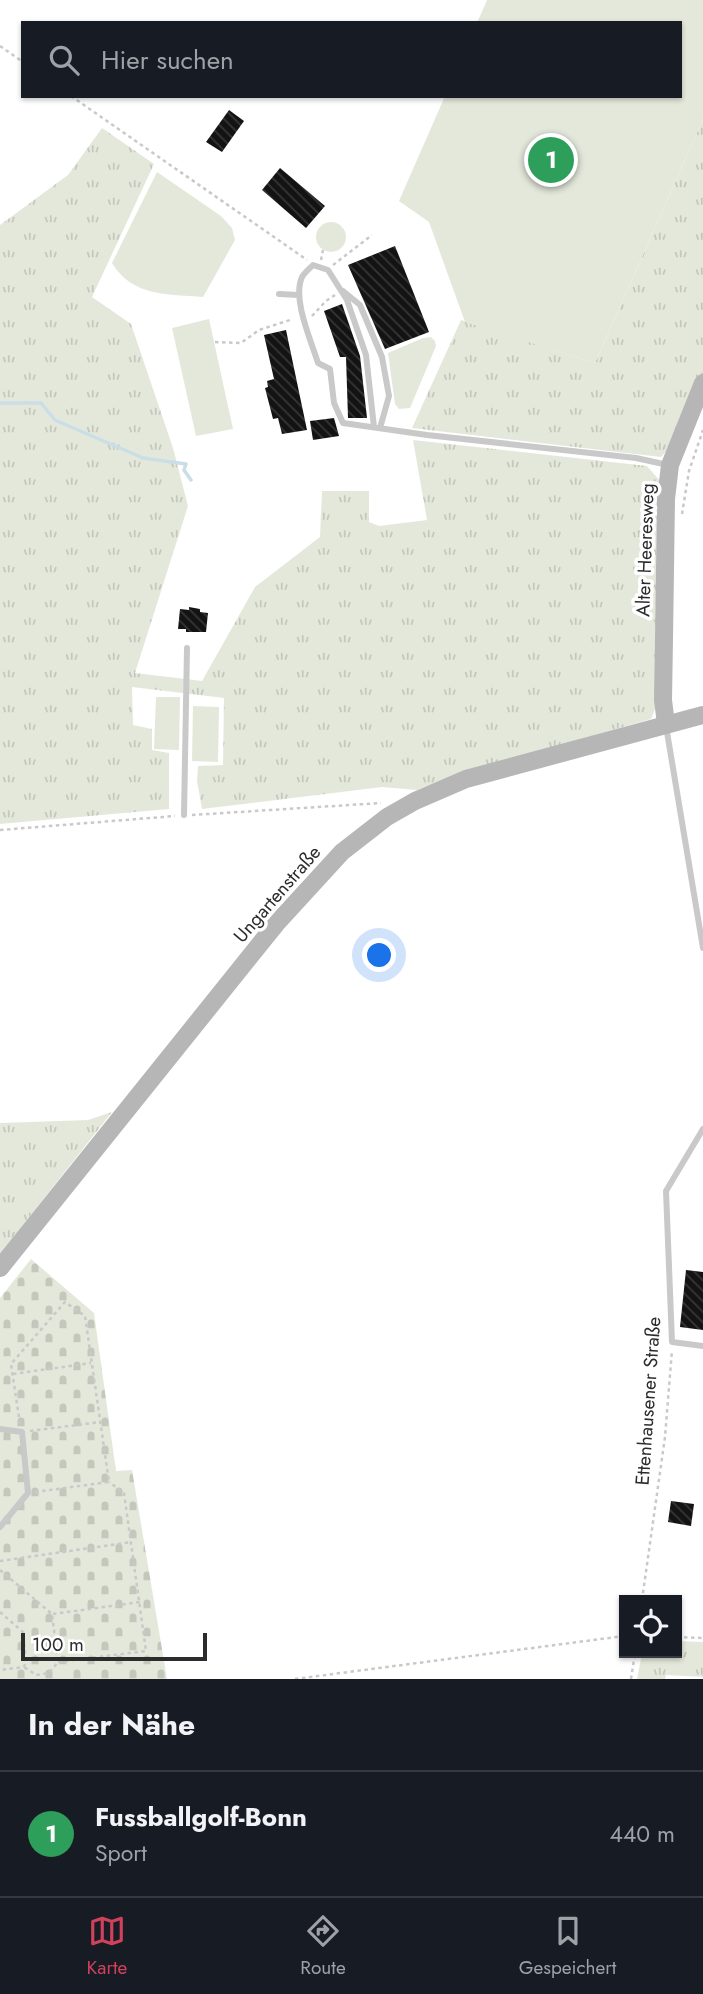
<!DOCTYPE html>
<html lang="de">
<head>
<meta charset="utf-8">
<style>
	:root { --surface:#171b24; --page:#242831; --text:#f1f3f6; --muted:#9ea1a6; --line:#363941; --accent:#d0415b }
	body { margin:0; font-family:Jost,sans-serif; background:var(--page); color:var(--text) }
	.controls { position:absolute; right:21px; bottom:21px; display:grid; overflow:hidden; border-radius:0px; box-shadow:0 2px 5px #0004 }
	.controls button { width:63px; height:63px; display:grid; place-items:center; padding:0; border:0; border-bottom:2px solid var(--line); background:var(--surface); color:var(--text); font:35px sans-serif }
	.scale { position:absolute; left:21px; bottom:18px; width:186px; box-sizing:border-box; padding-left:7px; border:4px solid #2c2c2c; border-top:0; font-size:19px; line-height:24px; white-space:nowrap; color:#2c2c2c; -webkit-text-stroke:5px #fff; paint-order:stroke }
	.you { position:absolute; left:380px; top:956px; width:24px; height:24px; margin:-18px; border:5px solid #fff; border-radius:50%; background:#1a73e8; box-shadow:0 0 0 10px #1a73e833 }
	.badge { display:grid; place-items:center; width:46px; height:46px; border-radius:50%; background:var(--accent); color:#fff; font-size:23px; font-weight:700 }
	.pin { position:absolute; translate:-50% -50%; border:4px solid #fff; box-shadow:0 2px 7px #0006 }
	.list { margin:0; padding:0; list-style:none }
	h2 { display:flex; justify-content:space-between; align-items:center; height:91px; margin:0; padding:0 28px; font-size:30px }
	h2 small { font-size:23px; font-weight:400; color:var(--muted) }
	.list li { display:grid; grid-template-columns:46px 1fr auto; gap:21px; align-items:center; box-sizing:border-box; height:126px; padding:0 28px; border-top:2px solid var(--line) }
	.list b { display:block; font-size:26px; white-space:nowrap }
	.list p { margin:0; font-size:23px; white-space:nowrap; color:var(--muted) }
	.list em { font-size:23px; font-style:normal; color:var(--muted) }
	.icon { flex:none; width:38px; height:38px; fill:none; stroke:currentColor; stroke-width:2; stroke-linecap:round; stroke-linejoin:round }
	.map { position:relative; flex:none; width:703px; height:1679px; overflow:hidden }
	.search { position:absolute; background:var(--surface); box-shadow:0 2px 5px #0004; left:21px; right:21px; top:21px; height:77px; display:flex; align-items:center; gap:18px; box-sizing:border-box; padding:0 24px; border-radius:0px; color:var(--muted); font-size:26px }
	.sheet { height:217px; background:var(--surface) }
	nav { display:flex; justify-content:space-around; align-items:center; box-sizing:border-box; height:98px; border-top:2px solid var(--line); background:var(--surface); font-size:19px; color:var(--muted) }
	nav a { display:grid; justify-items:center; gap:4px }
	nav .on { color:var(--accent) }
	.map>svg:first-child { display:block }
	.grass { fill:url(#grass-tufts) }
	.cemetery { fill:url(#cemetery-stones) }
	.pitch { fill:#e4e8db }
	.lines { fill:none; stroke-linecap:round; stroke-linejoin:round }
	.stream { stroke:#c9dee6; stroke-width:3.5 }
	.building { fill:url(#building-back-hatch) }
	.path { stroke:#c9c9c9; stroke-width:2.5; stroke-dasharray:3.5 3.5; stroke-linecap:butt }
	.lane { stroke:#c9c9c9; stroke-width:6 }
	.secondary { stroke:#b6b6b6; stroke-width:18 }
	.labels { text-anchor:middle; dominant-baseline:central; stroke-width:7; stroke-linejoin:round; paint-order:stroke }
	.street-label { font-size:19px; fill:#2c2c2c; stroke:#fff }
</style>
</head>
<body>
<div class="map">
<svg width="703" height="1679" viewBox="0 0 703 1679">
	<defs>
		<pattern id="grass-tufts" width="24" height="20" patternUnits="userSpaceOnUse" patternTransform="scale(1.75)"><rect width="24" height="20" fill="#e4e8db"/><path d="M3 7l-1-3M5 7V3M7 7l1-3M15 17l-1-3M17 17v-4M19 17l1-3" fill="none" stroke="#c4c7bc"/></pattern>
		<pattern id="cemetery-stones" width="16" height="16" patternUnits="userSpaceOnUse" patternTransform="scale(1.75)"><rect width="16" height="16" fill="#e4e8db"/><path d="M2 7V4a2 2 0 0 1 4 0v3zM10 15v-3a2 2 0 0 1 4 0v3z" fill="#c4c7bc"/></pattern>
		<pattern id="building-back-hatch" width="6" height="6" patternUnits="userSpaceOnUse" patternTransform="scale(1.75)"><rect width="6" height="6" fill="#131313"/><path d="M-1 5l2 2M0 0l6 6M5-1l2 2" fill="none" stroke="#363636"/></pattern>
	</defs>
	<rect width="100%" height="100%" fill="#fff"/>
	<g class="grass">
		<path d="M703 119V376L672 445 661 457 412 428 461 320 595 363Z"/>
		<path d="M102 128 154 164 92 297 131 324 173 448 188 506 135 673 202 681 255 587 320 537 322 491H369V522L379 526 427 520 413 440 647 466 661 482 657 498 655 709 651 719 461 773 417 790 382 787 202 809 197 781 198 766 223 765 224 698 132 687 133 725 152 729V750L169 753V809L0 824V225L68 175Z"/>
		<path d="M112 1112 0 1254V1123L88 1120Z"/>
		<path d="M677 1641 703 1642V1677L666 1675 665 1679H637L642 1653H677Z"/>
	</g>
	<path class="cemetery" d="M31 1259 94 1313 116 1471 132 1470 167 1679H0V1298Z"/>
	<g class="pitch">
		<path d="M487 0H703V119L595 363 465 322 429 222 399 201 445 96H680V23H477Z"/>
		<path d="M157 172 221 216 232 228 235 240 203 297C169 294 132 297 112 263Z"/>
		<circle cx="331" cy="237" r="15"/>
		<path d="M209 319 233 429 196 436 172 328Z"/>
		<path d="M431 337 435 341 436 346 410 408 399 409 395 404 388 353 423 338Z"/>
		<path d="M156 697H180L179 750 154 749Z"/>
		<path d="M193 706 219 707 218 762 192 761Z"/>
	</g>
	<g class="lines">
		<path class="stream" d="M0 403H41L55 420 143 458 186 464 184 470 191 480"/>
	</g>
	<g class="building">
		<path d="M229 110 244 121 222 152 206 142Z"/>
		<path d="M280 168 325 206 306 228 262 190Z"/>
		<path d="M395 246 429 332 385 349 348 265Z"/>
		<path d="M342 304 360 356 367 418H348L346 357H340L324 311Z"/>
		<path d="M286 330 307 430 282 434 278 418 273 419 265 388 268 387 267 381 274 379 264 335Z"/>
		<path d="M334 418 339 436 313 440 310 421Z"/>
		<path d="M189 607 200 609V612L208 613 206 632H186V629H178L180 609 189 610Z"/>
		<path d="M686 1270 703 1272V1330L680 1327Z"/>
		<path d="M671 1501 694 1504 691 1526 668 1522Z"/>
	</g>
	<g class="lines">
		<g class="path">
			<path d="M0 46 23 62"/>
			<path d="M71 96 307 260"/>
			<path d="M321 260 323 250"/>
			<path d="M333 265 372 235"/>
			<path d="M312 316 326 301 335 295"/>
			<path d="M215 342 241 343 259 330 293 319"/>
			<path d="M682 514 689 471 703 430"/>
			<path d="M192 815 381 803"/>
			<path d="M0 830 175 816"/>
			<path d="M13 1374 91 1363"/>
			<path d="M20 1424 11 1364 65 1302 85 1316 109 1482 35 1492"/>
			<path d="M30 1431 100 1422"/>
			<path d="M0 1561 131 1542"/>
			<path d="M0 1570 52 1614 58 1662 49 1673 36 1675 24 1667"/>
			<path d="M642 1600 665 1437 672 1350"/>
			<path d="M0 1612 23 1632 26 1661 24 1667 0 1670"/>
			<path d="M53 1614 140 1602"/>
			<path d="M677 1637 703 1638"/>
			<path d="M58 1662 146 1651 124 1493 109 1482"/>
			<path d="M295 1679 624 1636"/>
			<path d="M631 1679 635 1653"/>
		</g>
		<g class="lane">
			<path d="M343 291 360 305 382 357 389 396 380 428"/>
			<path d="M279 294 299 295"/>
			<path d="M374 427 366 355 347 300 328 270 313 265C310 268 304 273 302 277 292 299 311 340 318 363L330 369 334 403 343 423 427 435 636 458 668 465"/>
			<path d="M666 726 703 948"/>
			<path d="M184 815 187 648"/>
			<path d="M703 1129 666 1191 672 1342 703 1346"/>
			<path d="M0 1429 22 1432 28 1493 0 1527"/>
		</g>
		<g class="secondary">
			<path d="M666 724 663 700 664 639 666 499 670 465 703 383"/>
			<path d="M0 1268 276 924 342 852 387 817 415 801 466 779 703 715"/>
		</g>
	</g>
	<g class="labels">
		<g class="street-label">
			<text transform="translate(645 550) rotate(-88)">Alter Heeresweg</text>
			<text transform="translate(277 894) rotate(-49)">Ungartenstraße</text>
			<text transform="translate(648 1401) rotate(-86)">Ettenhausener Straße</text>
		</g>
	</g>
</svg>
<div class="controls">
<button><svg class="icon" aria-label="locate" viewBox="0 0 24 24"><circle cx="12" cy="12" r="6"/><path d="M12 2v4M12 18v4M2 12h4M18 12h4"/></svg></button>
</div>
<div class="scale">100 m</div>
<div class="you"></div>
<div class="pin badge" style="left:551px;top:160px;background:#2e9e5b">1</div>
<div class="search"><svg class="icon" aria-label="search" viewBox="0 0 24 24"><circle cx="10" cy="10" r="6"/><path d="M15 15l6 6"/></svg>Hier suchen</div>
</div>
<section class="sheet">
<h2>In der Nähe<small></small></h2>
<ul class="list">
<li><span class="badge" style="background:#2e9e5b">1</span><div><b>Fussballgolf-Bonn</b><p>Sport</p></div><em>440 m</em></li>
</ul>
</section>
<nav>
<a class="on"><svg class="icon" aria-label="map" viewBox="0 0 24 24"><path d="M3 6l6-2 6 2 6-2v14l-6 2-6-2-6 2zM9 4v14M15 6v14"/></svg>Karte</a>
<a><svg class="icon" aria-label="directions" viewBox="0 0 24 24"><path d="M12 3l9 9-9 9-9-9zM9 14v-3h6M13 9l2 2-2 2"/></svg>Route</a>
<a><svg class="icon" aria-label="saved" viewBox="0 0 24 24"><path d="M7 4h10v16l-5-4-5 4z"/></svg>Gespeichert</a>
</nav>
</body>
</html>
